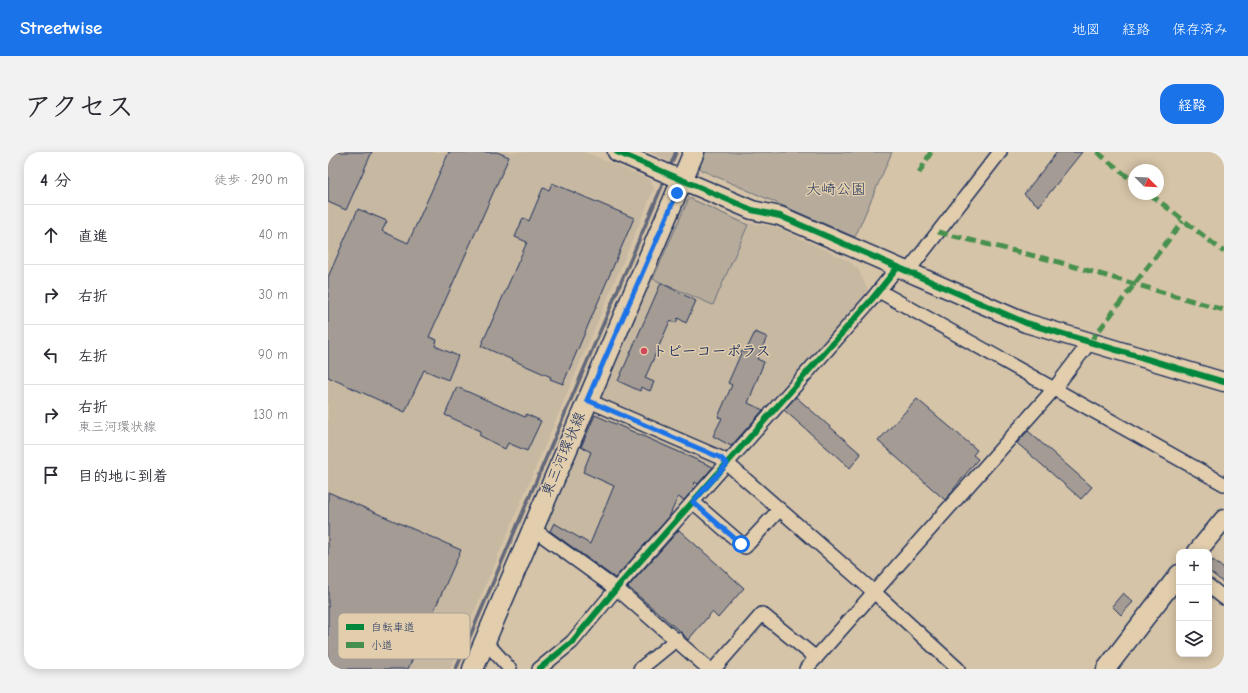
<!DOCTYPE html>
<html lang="ja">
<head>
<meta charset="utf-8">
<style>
	:root { --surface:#fff; --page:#f2f2f3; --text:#2b2b33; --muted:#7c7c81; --line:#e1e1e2; --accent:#1a73e8 }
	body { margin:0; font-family:"Comic Neue","Klee One",sans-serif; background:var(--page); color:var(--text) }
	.controls { position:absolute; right:12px; bottom:12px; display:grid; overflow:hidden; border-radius:8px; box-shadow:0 2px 10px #0003 }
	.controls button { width:36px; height:36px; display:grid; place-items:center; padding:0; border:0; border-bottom:1px solid var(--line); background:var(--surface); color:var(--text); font:20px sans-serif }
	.compass { position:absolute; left:800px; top:12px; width:36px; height:36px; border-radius:50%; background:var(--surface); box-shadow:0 2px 10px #0003; rotate:114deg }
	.stop { position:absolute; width:12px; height:12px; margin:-9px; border:3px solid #1a73e8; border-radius:50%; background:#fff }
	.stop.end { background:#1a73e8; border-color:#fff; box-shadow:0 1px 4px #0008 }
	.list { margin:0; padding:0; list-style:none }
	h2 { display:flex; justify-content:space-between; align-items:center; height:52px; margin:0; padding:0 16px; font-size:17px }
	h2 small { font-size:13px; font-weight:400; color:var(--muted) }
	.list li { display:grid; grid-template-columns:26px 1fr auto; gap:12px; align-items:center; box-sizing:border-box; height:60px; padding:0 16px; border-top:1px solid var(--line) }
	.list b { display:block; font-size:15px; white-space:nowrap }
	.list p { margin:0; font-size:13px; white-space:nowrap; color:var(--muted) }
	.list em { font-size:13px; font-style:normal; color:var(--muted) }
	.icon { flex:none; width:22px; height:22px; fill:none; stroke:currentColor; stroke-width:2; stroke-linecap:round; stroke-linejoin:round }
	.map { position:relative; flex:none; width:896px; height:517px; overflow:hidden; border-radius:16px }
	header { display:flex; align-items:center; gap:24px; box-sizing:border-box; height:56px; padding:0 20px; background:var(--accent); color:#fff }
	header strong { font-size:19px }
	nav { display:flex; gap:22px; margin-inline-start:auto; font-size:14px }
	.intro { display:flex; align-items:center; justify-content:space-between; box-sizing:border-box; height:96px; padding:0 24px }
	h1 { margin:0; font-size:28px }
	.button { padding:10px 18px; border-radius:16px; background:var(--accent); color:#fff; font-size:14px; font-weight:700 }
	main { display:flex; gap:24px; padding:0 24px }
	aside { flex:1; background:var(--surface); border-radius:16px; box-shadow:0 2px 10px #0003 }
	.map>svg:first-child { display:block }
	.built { fill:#c7b8a2 }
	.green { fill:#b7ac9c; stroke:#696e7d }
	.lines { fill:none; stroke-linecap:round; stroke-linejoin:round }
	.stream { stroke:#62677a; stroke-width:3.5 }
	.building { fill:#a49c94; stroke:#1b2f5e }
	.street-casing { stroke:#1b2f5e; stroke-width:16 }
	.secondary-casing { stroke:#1b2f5e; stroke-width:21 }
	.primary-casing { stroke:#1b2f5e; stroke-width:23 }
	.street { stroke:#e2cead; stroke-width:13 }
	.secondary { stroke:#e2cead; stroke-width:18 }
	.primary { stroke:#e2cead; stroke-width:20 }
	.quiet { stroke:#46904e; stroke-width:5; stroke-dasharray:10 5; stroke-linecap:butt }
	.cycleway-casing { stroke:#e2cead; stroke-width:8 }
	.cycleway { stroke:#00873e; stroke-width:6 }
	.route { stroke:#1a73e8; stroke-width:5 }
	.poi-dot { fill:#d1495b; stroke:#e2cead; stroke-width:1.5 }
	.labels { text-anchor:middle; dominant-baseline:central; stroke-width:3; stroke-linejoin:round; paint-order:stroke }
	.park-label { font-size:15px; fill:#2b3c64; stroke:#e2cead }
	.poi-label { font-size:15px; font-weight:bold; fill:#1b2f5e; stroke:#e2cead; text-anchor:start }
	.street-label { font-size:15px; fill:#1b2f5e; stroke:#e2cead }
	.key { fill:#e2cead; stroke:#a69e95; stroke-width:1 }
	.key-label { font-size:11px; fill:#1b2f5e }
</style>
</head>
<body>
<header>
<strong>Streetwise</strong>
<nav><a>地図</a><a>経路</a><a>保存済み</a></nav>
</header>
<div class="intro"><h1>アクセス</h1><a class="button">経路</a></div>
<main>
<aside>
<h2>4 分<small>徒歩 · 290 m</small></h2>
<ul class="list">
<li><svg class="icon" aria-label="ahead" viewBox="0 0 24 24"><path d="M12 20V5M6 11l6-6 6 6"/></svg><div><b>直進</b></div><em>40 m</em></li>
<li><svg class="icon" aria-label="right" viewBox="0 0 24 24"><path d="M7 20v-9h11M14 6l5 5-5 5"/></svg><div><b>右折</b></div><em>30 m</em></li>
<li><svg class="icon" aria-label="left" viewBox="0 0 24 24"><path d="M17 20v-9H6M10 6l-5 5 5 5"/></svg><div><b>左折</b></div><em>90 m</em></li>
<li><svg class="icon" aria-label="right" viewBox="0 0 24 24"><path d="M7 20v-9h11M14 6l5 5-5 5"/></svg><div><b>右折</b><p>東三河環状線</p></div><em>130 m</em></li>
<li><svg class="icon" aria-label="arrive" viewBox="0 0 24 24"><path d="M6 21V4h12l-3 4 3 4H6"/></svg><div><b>目的地に到着</b></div></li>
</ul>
</aside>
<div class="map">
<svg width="896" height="517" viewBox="0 0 896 517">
	<rect width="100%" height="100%" fill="#d6c4a8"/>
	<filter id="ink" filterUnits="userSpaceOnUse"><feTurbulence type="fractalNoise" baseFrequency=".025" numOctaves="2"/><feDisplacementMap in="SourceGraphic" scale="8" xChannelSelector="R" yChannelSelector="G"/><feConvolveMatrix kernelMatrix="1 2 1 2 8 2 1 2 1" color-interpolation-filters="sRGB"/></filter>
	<g filter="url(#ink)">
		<g class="built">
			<path d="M0 0H50L1 112 50 0H257L323 28 326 37 122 517H0Z"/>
			<path d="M321 0H351L347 9 343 10Z"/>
			<path d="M355 42 420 71 448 75 521 109 530 117 542 143 404 301H399L272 246 269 242Z"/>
			<path d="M263 257 393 312 289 430 214 380Z"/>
		</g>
		<g class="green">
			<path d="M374 0H564L527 85 373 18 369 10Z"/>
			<path d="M361 46 420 73 385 153 325 127Z"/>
		</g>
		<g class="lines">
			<g class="stream">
				<path d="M341 17 348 0"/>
				<path d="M128 517 337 27"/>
			</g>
		</g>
		<g class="building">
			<path d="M0 0H44L18 58 0 50Z"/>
			<path d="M121 0H169L181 5 101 185 109 188 107 194 130 204 120 228 96 218 77 260 0 225V125L30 57 59 69 54 79 80 91Z"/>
			<path d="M729 0H754L711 54 696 42Z"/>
			<path d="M224 31 306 66 235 232 222 227 223 225 153 194 199 90 187 85 195 66 201 69 215 36 221 38Z"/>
			<path d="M333 131 368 149 358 171 350 166 348 171 342 169 317 226 326 230 322 239 313 235 312 239 290 229Z"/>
			<path d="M427 180 439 185 429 207 436 210 420 251 435 258 403 294 385 284 394 266 390 265 404 233 400 231 414 199 417 201Z"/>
			<path d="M129 235 197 265 198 262 213 269 199 299 180 291 177 297 151 283 153 279 117 263Z"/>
			<path d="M468 245 533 302 522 316 456 258Z"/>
			<path d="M589 247 649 298 645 303 650 307 617 348 550 289Z"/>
			<path d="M267 263 385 315 370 332 367 330 364 339 356 348 350 345 341 365 287 426 222 379 226 371 262 392 286 334 255 320 263 300 253 295Z"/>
			<path d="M700 279 764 335 753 347 689 291Z"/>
			<path d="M0 340 133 398 80 517H0Z"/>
			<path d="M351 378 416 436 390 466 384 460 360 488 355 482 300 435Z"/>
			<path d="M885 408 896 417V431L881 419V413Z"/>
			<path d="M795 441 805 450 793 463 784 454Z"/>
		</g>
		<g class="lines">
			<defs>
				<g id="street">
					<path d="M580 119 672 0"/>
					<path d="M551 139 896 332"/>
					<path d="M259 248 393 306 546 440 630 517"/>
					<path d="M365 350 417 395 451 358"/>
					<path d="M204 376 295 442 381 517"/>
					<path d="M881 434 896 446"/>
					<path d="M157 489 182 517"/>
					<path d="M211 517 244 490 293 431 544 147 570 115"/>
					<path d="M312 517 349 487"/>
					<path d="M386 517 434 462 488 506"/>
					<path d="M478 517 726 237 762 190"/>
				</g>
				<g id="secondary">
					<path d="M289 0 424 58 452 64 698 171 896 230"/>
					<path d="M869 400 896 367"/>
					<path d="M778 517 851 422"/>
				</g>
				<path id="primary" d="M145 517 366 0"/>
			</defs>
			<use href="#street" class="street-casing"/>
			<use href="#secondary" class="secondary-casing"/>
			<use href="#primary" class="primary-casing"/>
			<use href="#street" class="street"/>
			<use href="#secondary" class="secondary"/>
			<use href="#primary" class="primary"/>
			<g class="quiet">
				<path d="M769 0 806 30"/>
				<path d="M591 21 603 0"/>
				<path d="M822 42 896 100"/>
				<path d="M610 80 727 109 896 158"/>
				<path d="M762 190 855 69"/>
			</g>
			<defs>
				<g id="cycleway">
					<path d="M289 0 424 58 452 64 698 171 896 230"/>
					<path d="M211 517 244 490 293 431 544 147 570 115"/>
				</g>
			</defs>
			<use href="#cycleway" class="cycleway-casing"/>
			<use href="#cycleway" class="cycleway"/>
		</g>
	</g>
	<g class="lines" filter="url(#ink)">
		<path class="route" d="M349 41 259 248 393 306 399 312 365 350 413 392"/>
	</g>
	<circle class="poi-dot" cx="316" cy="199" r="4"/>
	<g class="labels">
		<g class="park-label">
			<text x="508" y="37">大崎公園</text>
		</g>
		<g class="poi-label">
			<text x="324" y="199">トピーコーポラス</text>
		</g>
		<g class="street-label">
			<text transform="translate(235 302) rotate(-67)">東三河環状線</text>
		</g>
	</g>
	<rect x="10" y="461" width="132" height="46" rx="6" class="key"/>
	<rect x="18" y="472" width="18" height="6" fill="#00873e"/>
	<rect x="18" y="490" width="18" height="6" fill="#46904e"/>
	<g class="key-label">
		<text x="43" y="479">自転車道</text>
		<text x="43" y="497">小道</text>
	</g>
</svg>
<div class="controls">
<button>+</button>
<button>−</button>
<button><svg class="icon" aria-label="layers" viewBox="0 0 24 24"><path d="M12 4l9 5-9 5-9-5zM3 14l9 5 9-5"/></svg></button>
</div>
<svg class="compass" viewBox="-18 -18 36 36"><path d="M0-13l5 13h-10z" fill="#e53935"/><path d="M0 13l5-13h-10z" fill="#7c7c81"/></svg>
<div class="stop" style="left:413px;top:392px"></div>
<div class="stop end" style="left:349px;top:41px"></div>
</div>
</main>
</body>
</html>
